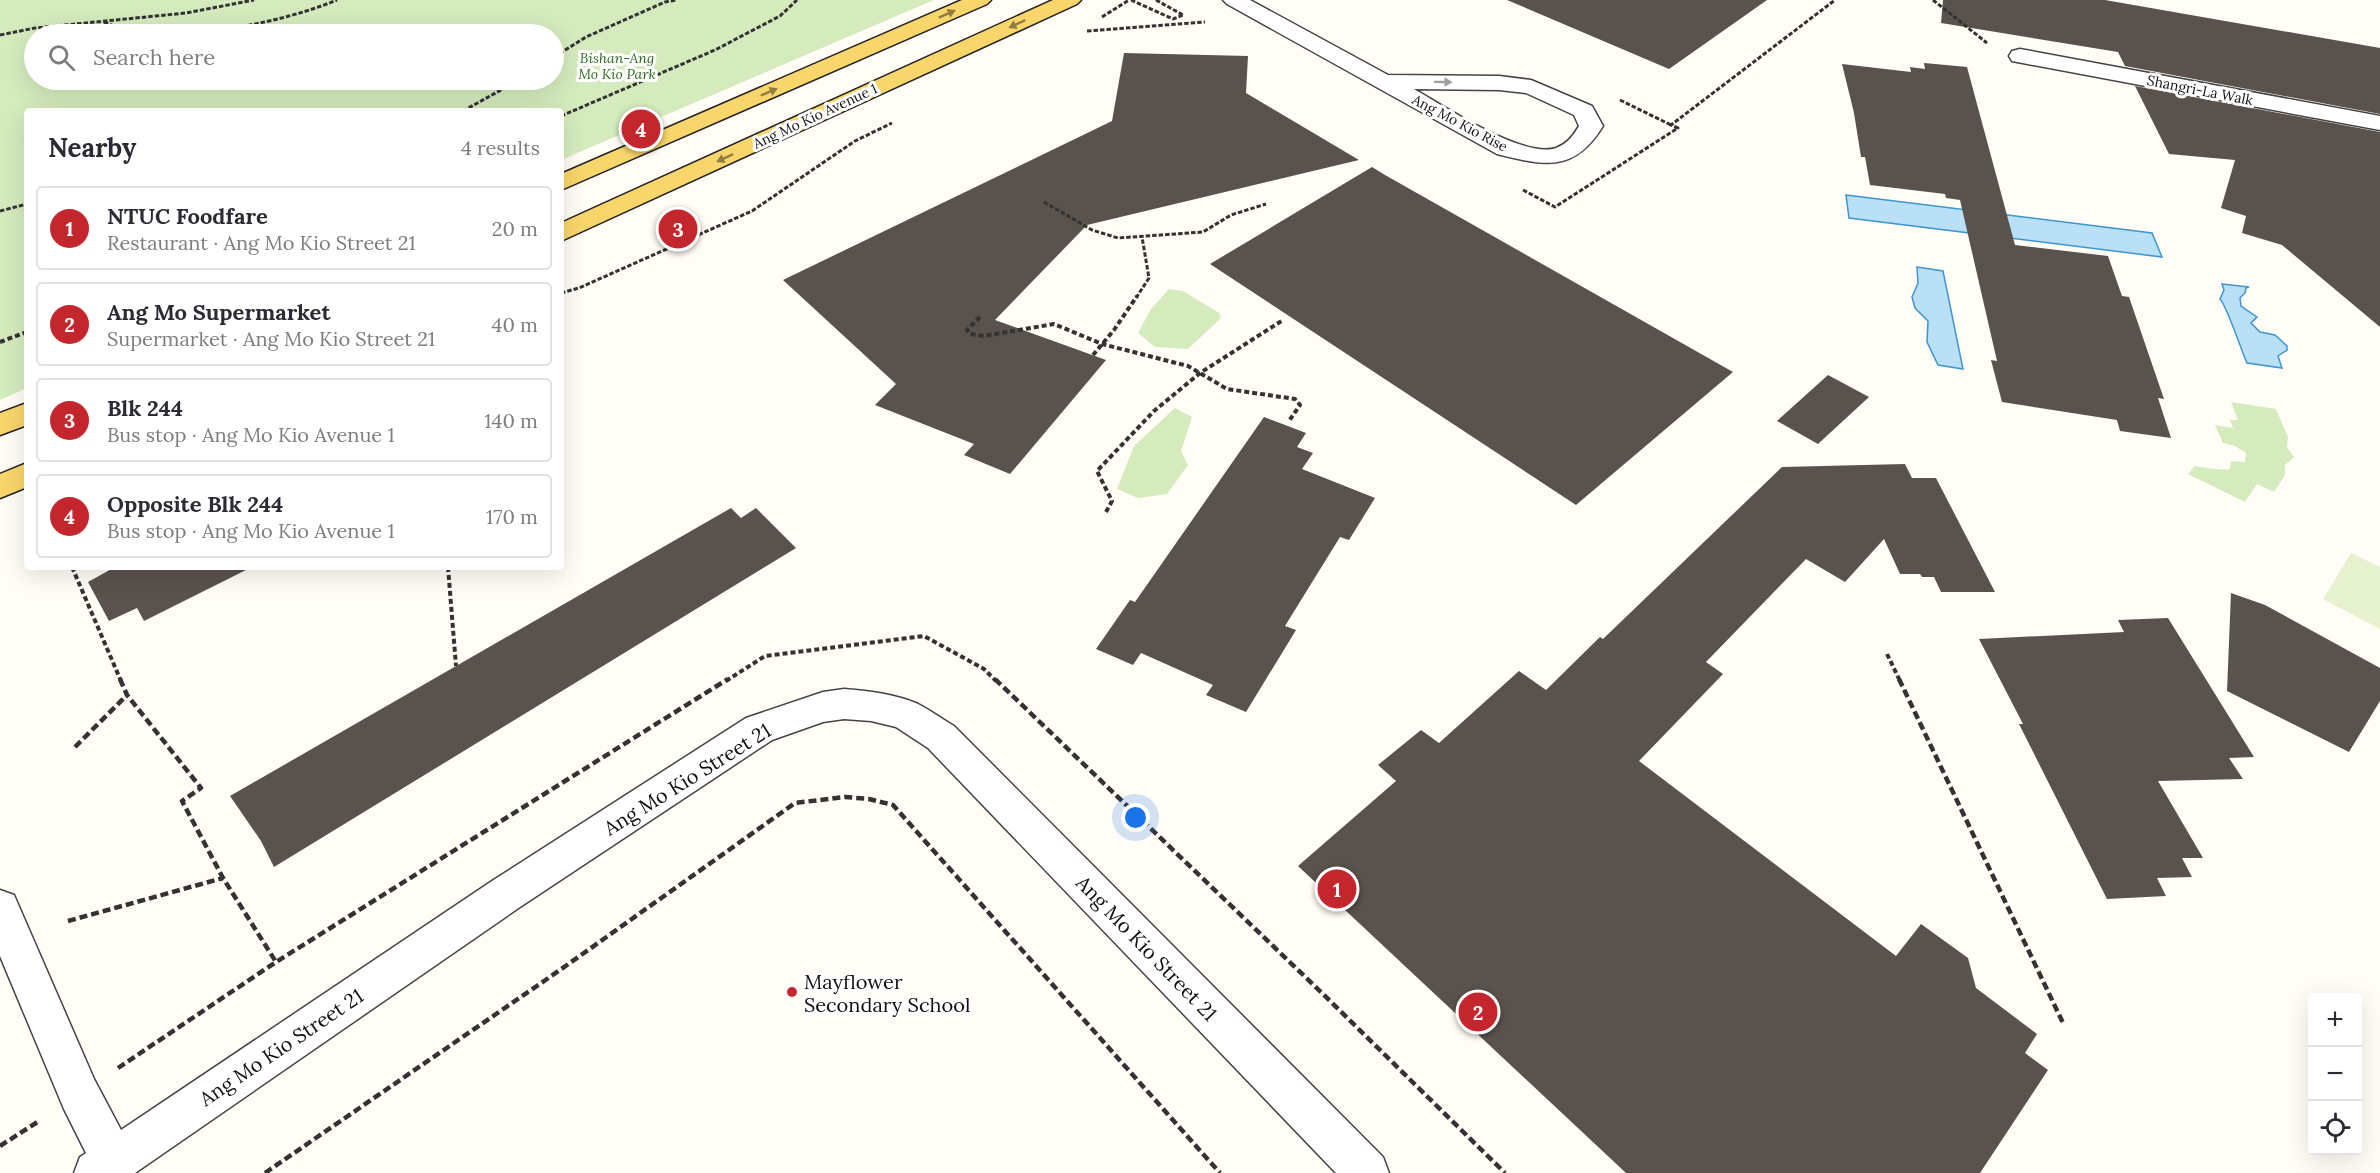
<!DOCTYPE html>
<html lang="en">
<head>
<meta charset="utf-8">
<style>
	:root { --surface:#fff; --page:#f2f2f3; --text:#2b2b33; --muted:#7c7c81; --line:#e1e1e2; --accent:#c4262e }
	body { margin:0; font-family:Lora,serif; background:var(--page); color:var(--text) }
	.controls { position:absolute; right:18px; bottom:18px; display:grid; overflow:hidden; border-radius:6px; box-shadow:0 6px 24px #0002 }
	.controls button { width:54px; height:54px; display:grid; place-items:center; padding:0; border:0; border-bottom:2px solid var(--line); background:var(--surface); color:var(--text); font:30px sans-serif }
	.you { position:absolute; left:1136px; top:818px; width:21px; height:21px; margin:-15px; border:4px solid #fff; border-radius:50%; background:#1a73e8; box-shadow:0 0 0 9px #1a73e833 }
	.badge { display:grid; place-items:center; width:39px; height:39px; border-radius:50%; background:var(--accent); color:#fff; font-size:20px; font-weight:700 }
	.pin { position:absolute; translate:-50% -50%; border:3px solid #fff; box-shadow:0 2px 6px #0006 }
	.list { margin:0; padding:0; list-style:none }
	h2 { display:flex; justify-content:space-between; align-items:center; height:78px; margin:0; padding:0 24px; font-size:26px }
	h2 small { font-size:20px; font-weight:400; color:var(--muted) }
	.list li { display:grid; grid-template-columns:39px 1fr auto; gap:18px; align-items:center; box-sizing:border-box; height:84px; margin:0 12px 12px; padding:0 12px; border:2px solid var(--line); border-radius:6px }
	.list b { display:block; font-size:22px; white-space:nowrap }
	.list p { margin:0; font-size:20px; white-space:nowrap; color:var(--muted) }
	.list em { font-size:20px; font-style:normal; color:var(--muted) }
	.icon { flex:none; width:33px; height:33px; fill:none; stroke:currentColor; stroke-width:2; stroke-linecap:round; stroke-linejoin:round }
	.map { position:relative; flex:none; width:2380px; height:1173px; overflow:hidden }
	.search { position:absolute; background:var(--surface); box-shadow:0 6px 24px #0002; left:24px; top:24px; width:540px; height:66px; display:flex; align-items:center; gap:15px; box-sizing:border-box; padding:0 21px; border-radius:33px; color:var(--muted); font-size:22px }
	.panel { position:absolute; background:var(--surface); box-shadow:0 6px 24px #0002; left:24px; top:108px; width:540px; height:462px; border-radius:6px }
	.map>svg:first-child { display:block }
	.green { fill:#d5ebbd; fill-rule:evenodd }
	.pitch { fill:#e6f2cf }
	.water { fill:#b9e0f7; stroke:#3f96cf; stroke-width:1.5 }
	.building { fill:#5a524d }
	.lines { fill:none; stroke-linecap:round; stroke-linejoin:round }
	.minor-casing { stroke:#444; stroke-width:3 }
	.major-casing { stroke:#222; stroke-width:3 }
	.path-far2 { stroke:#333; stroke-width:3; stroke-dasharray:4.5 2; stroke-linecap:butt }
	.path-far1 { stroke:#333; stroke-width:4; stroke-dasharray:5 3; stroke-linecap:butt }
	.path { stroke:#333; stroke-width:4.5; stroke-dasharray:8 4; stroke-linecap:butt }
	.minor { fill:#fff; fill-rule:evenodd }
	.major { fill:#f9d66b; fill-rule:evenodd }
	.oneway { fill:#917d42 }
	.oneway2 { fill:#a0a0a0 }
	.poi-dot { fill:#c4262e; stroke:#fff; stroke-width:2 }
	.labels { text-anchor:middle; dominant-baseline:central; stroke-width:6; stroke-linejoin:round; paint-order:stroke }
	.far-park-label { font-size:14px; font-style:italic; fill:#2f6b1f; stroke:#fff }
	.far-street-label { font-size:14px; fill:#111; stroke:#fff }
	.near-street-label { font-size:20px; fill:#111; stroke:#fff }
	.near-poi-label { font-size:20px; fill:#111; stroke:#fff; text-anchor:start }
</style>
</head>
<body>
<div class="map">
<svg width="2380" height="1173" viewBox="0 0 2380 1173">
	<rect width="100%" height="100%" fill="#fffdf5"/>
	<g class="green">
		<path d="M0 0H934L561 160V111H27V388L0 400ZM34 34H554V80H34Z"/>
		<path d="M1169 289 1183 291 1219 313 1221 318 1188 349 1155 347 1138 333 1151 309Z"/>
		<path d="M2231 402 2276 409 2288 437 2287 447 2294 457 2285 465V475L2274 492 2257 484 2245 502 2188 474 2195 466C2202 467 2223 471 2230 469L2231 461 2245 462 2246 453 2235 446 2223 443 2215 425 2233 428 2230 420H2238Z"/>
		<path d="M1175 408 1192 417 1181 451 1188 465 1167 494 1138 498 1117 489 1134 446Z"/>
	</g>
	<path class="pitch" d="M2351 553 2380 567V629L2323 599Z"/>
	<g class="water">
		<path d="M1846 195 2152 233 2162 257 1849 218Z"/>
		<path d="M1917 267 1943 271 1963 369 1938 365 1927 342 1928 321 1915 308 1912 297 1918 283Z"/>
		<path d="M2222 284 2249 287 2246 288 2245 293 2240 298 2241 306 2257 317 2251 323 2260 332 2275 335 2287 346V350L2278 356 2282 368 2247 363C2241 350 2227 306 2220 299L2224 290Z"/>
	</g>
	<g class="building">
		<path d="M1507 0H1767L1669 69Z"/>
		<path d="M1943 0H2105L2380 48V114L2125 66 2118 52 1941 23Z"/>
		<path d="M1124 53 1248 56 1246 93 1359 160 1087 225 995 320 1106 360 1010 474 964 455 974 444 875 405 896 384 783 280 1112 121Z"/>
		<path d="M1924 63 1967 67 2015 245 2108 256 2122 296 2129 297 2164 399 2158 398 2171 438 2120 431 2117 420 2002 402 1991 360 1997 361 1960 200 1946 198 1945 194 1870 185 1865 157H1861L1854 113 1842 64 1911 72 1910 67 1925 69Z"/>
		<path d="M2135 86 2380 132V327L2282 245 2242 233 2246 216 2221 208 2235 160 2169 154Z"/>
		<path d="M1372 167 1385 175 1733 372 1576 505 1210 264Z"/>
		<path d="M1828 375 1869 397 1818 444 1777 421Z"/>
		<path d="M1264 417 1306 433 1297 447 1313 453 1302 469 1375 498 1349 540 1340 537 1285 626 1296 630 1246 712 1206 695 1213 685 1141 653 1133 665 1096 649 1130 600 1135 602Z"/>
		<path d="M1905 464 1912 478H1936L1995 592H1941L1934 577H1922L1920 574H1900L1884 539 1845 582 1806 559 1706 662 1723 674 1639 761 1896 956 1921 924 1968 958 1976 988 2037 1034 2025 1053 2048 1070 1980 1173H1626L1298 866 1396 781 1378 765 1421 730 1439 743 1519 671 1546 690 1600 637 1603 639 1782 467Z"/>
		<path d="M731 508 741 518 756 508 796 548 274 867 261 841 230 796Z"/>
		<path d="M115 567H252L144 621 137 608 109 621 88 582Z"/>
		<path d="M2231 593 2265 605 2380 668V701L2349 752 2227 691Z"/>
		<path d="M2168 618 2254 757 2229 758 2243 779 2158 781 2203 858H2182L2192 877 2157 878 2166 896 2107 899 2019 724H2023L1979 639 2124 632 2118 620Z"/>
	</g>
	<g class="lines">
		<defs>
			<g id="minor">
				<path d="M1223 0H1250L1388 75 1499 76 1531 80 1592 106 1603 126C1574 173 1545 166 1497 154L1227 4ZM1414 89 1499 90 1526 93 1574 115 1579 126C1574 135 1567 144 1556 148 1523 159 1444 106 1414 89Z"/>
				<path d="M2020 49 2380 116V130L2012 61 2009 56 2012 51Z"/>
				<path d="M844 689C869 691 895 694 918 704 930 710 942 719 954 726L1383 1157 1389 1173H1336L928 748 896 727 871 721 844 719 823 722 772 740 520 907 135 1173H74L80 1157 86 1153 64 1109 0 956V890L14 895 94 1079 121 1130 492 881 746 718 823 692Z"/>
			</g>
			<g id="major">
				<path d="M962 0H991L987 4 561 190V174Z"/>
				<path d="M1053 0H1081L1077 4 561 241V223Z"/>
				<path d="M27 403V425L0 435V413Z"/>
				<path d="M27 463V487L0 498V474Z"/>
			</g>
		</defs>
		<use href="#minor" class="minor-casing"/>
		<use href="#major" class="major-casing"/>
		<g class="path-far2">
			<path d="M1131 0 1173 19 1183 15"/>
			<path d="M1156 0 1183 15"/>
			<path d="M1933 0 1987 43"/>
			<path d="M1102 17 1129 0"/>
			<path d="M104 22 134 34"/>
			<path d="M1087 31 1205 22"/>
			<path d="M41 34 46 27"/>
			<path d="M190 34C241 28 290 19 337 0"/>
			<path d="M0 35 35 28 186 13 254 0"/>
			<path d="M554 57 586 37 665 2 677 0"/>
			<path d="M1620 100 1671 125"/>
			<path d="M463 111 519 80"/>
			<path d="M561 116 715 50 780 16 797 0"/>
			<path d="M1523 190 1555 207 1678 128 1671 125 1835 0"/>
			<path d="M1044 202 1092 230 1118 238 1203 232 1231 215 1266 204"/>
			<path d="M0 211 27 204"/>
			<path d="M561 293 579 288 752 211 855 141 892 123"/>
			<path d="M1136 298 1149 278 1142 237"/>
		</g>
		<g class="path-far1">
			<path d="M980 317 967 330 970 334 984 336 1054 324 1102 344 1188 366 1227 389 1295 399 1300 405 1289 421"/>
			<path d="M0 342 27 332"/>
			<path d="M1093 355 1114 330 1137 296"/>
			<path d="M1106 512 1112 501 1097 471 1154 411 1200 373 1283 320"/>
			<path d="M72 567 121 681"/>
			<path d="M448 567 456 666"/>
			<path d="M1887 654 1900 681"/>
			<path d="M726 681 765 656 924 636 984 669 996 681"/>
		</g>
		<g class="path">
			<path d="M120 679 127 695 201 788 182 801 223 878 276 962"/>
			<path d="M995 679 1323 994 1505 1173"/>
			<path d="M1899 679 2063 1023"/>
			<path d="M75 747 127 695"/>
			<path d="M68 921 223 878"/>
			<path d="M118 1068 276 962 728 679"/>
			<path d="M0 1146 39 1121"/>
			<path d="M265 1173 560 970 795 803 845 797 869 799 893 805 1220 1173"/>
		</g>
		<use href="#minor" class="minor"/>
		<use href="#major" class="major"/>
	</g>
	<defs><path id="oneway-solid" d="M-6-.8H1V-3.2L6.5 0L1 3.2V.8H-6Z" transform="scale(1.5)"/></defs>
	<g class="oneway">
		<use href="#oneway-solid" transform="translate(947 14) rotate(-24)"/>
		<use href="#oneway-solid" transform="translate(1017 24) rotate(155)"/>
		<use href="#oneway-solid" transform="translate(769 92) rotate(-23)"/>
		<use href="#oneway-solid" transform="translate(725 158) rotate(155)"/>
	</g>
	<use class="oneway2" href="#oneway-solid" transform="translate(1443 82) rotate(1)"/>
	<circle class="poi-dot" cx="792" cy="992" r="6"/>
	<g class="labels">
		<g class="far-park-label">
			<text x="617" y="58">Bishan-Ang<tspan x="617" dy="16">Mo Kio Park</tspan></text>
		</g>
		<g class="far-street-label">
			<text transform="translate(2200 90) rotate(11)">Shangri-La Walk</text>
			<text transform="translate(815 116) rotate(-25)">Ang Mo Kio Avenue 1</text>
			<text transform="translate(1460 123) rotate(28)">Ang Mo Kio Rise</text>
		</g>
		<g class="near-street-label">
			<text transform="translate(687 779) rotate(-32)">Ang Mo Kio Street 21</text>
			<text transform="translate(1147 948) rotate(46)">Ang Mo Kio Street 21</text>
			<text transform="translate(281 1047) rotate(-34)">Ang Mo Kio Street 21</text>
		</g>
		<g class="near-poi-label">
			<text x="804" y="981">Mayflower<tspan x="804" dy="23">Secondary School</tspan></text>
		</g>
	</g>
</svg>
<div class="controls">
<button>+</button>
<button>−</button>
<button><svg class="icon" aria-label="locate" viewBox="0 0 24 24"><circle cx="12" cy="12" r="6"/><path d="M12 2v4M12 18v4M2 12h4M18 12h4"/></svg></button>
</div>
<div class="you"></div>
<div class="pin badge" style="left:1337px;top:889px">1</div>
<div class="pin badge" style="left:1478px;top:1012px">2</div>
<div class="pin badge" style="left:678px;top:229px">3</div>
<div class="pin badge" style="left:641px;top:129px">4</div>
<div class="search"><svg class="icon" aria-label="search" viewBox="0 0 24 24"><circle cx="10" cy="10" r="6"/><path d="M15 15l6 6"/></svg>Search here</div>
<section class="panel">
<h2>Nearby<small>4 results</small></h2>
<ul class="list">
<li><span class="badge">1</span><div><b>NTUC Foodfare</b><p>Restaurant · Ang Mo Kio Street 21</p></div><em>20 m</em></li>
<li><span class="badge">2</span><div><b>Ang Mo Supermarket</b><p>Supermarket · Ang Mo Kio Street 21</p></div><em>40 m</em></li>
<li><span class="badge">3</span><div><b>Blk 244</b><p>Bus stop · Ang Mo Kio Avenue 1</p></div><em>140 m</em></li>
<li><span class="badge">4</span><div><b>Opposite Blk 244</b><p>Bus stop · Ang Mo Kio Avenue 1</p></div><em>170 m</em></li>
</ul>
</section>
</div>
</body>
</html>
